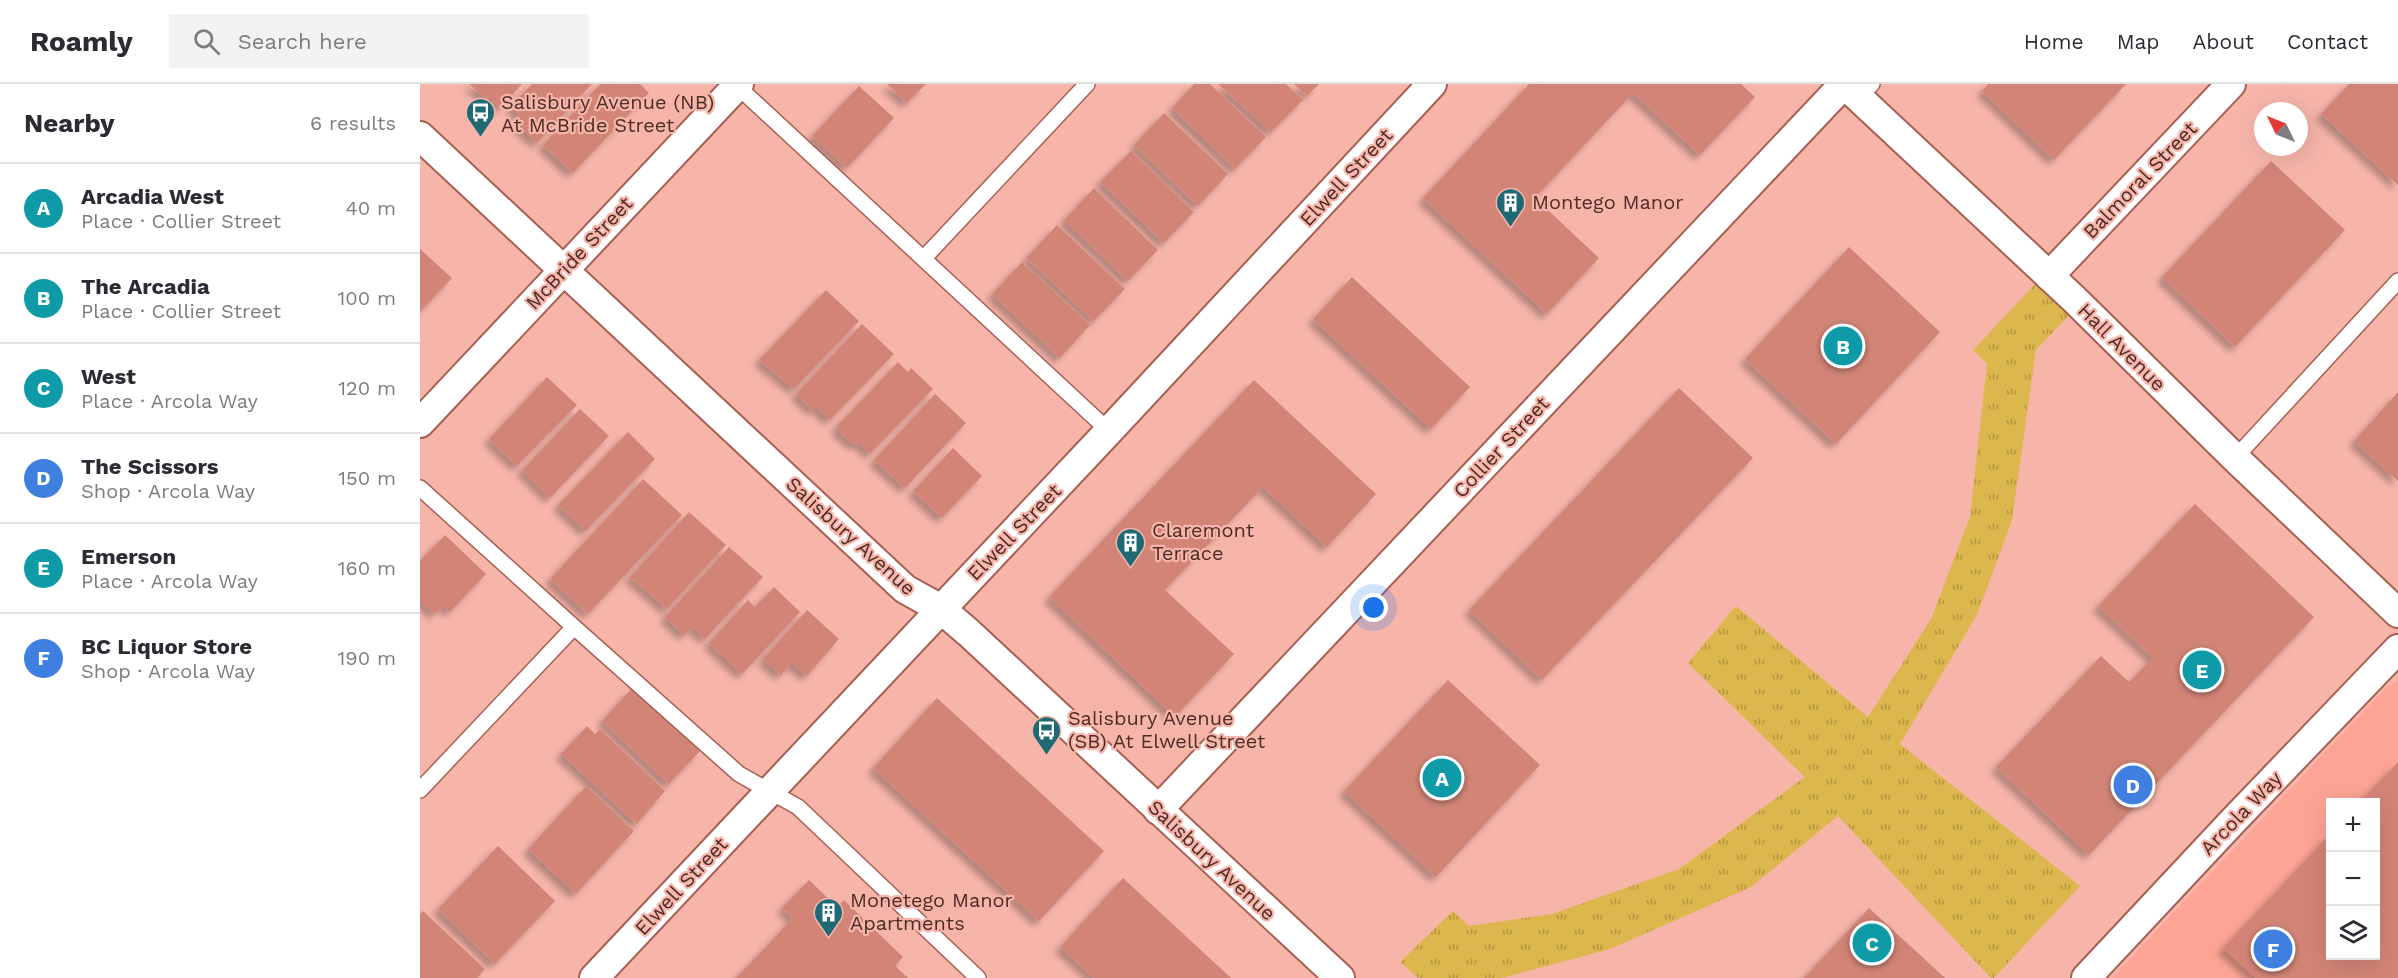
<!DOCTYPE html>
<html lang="en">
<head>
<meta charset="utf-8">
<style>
	:root { --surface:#fff; --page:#f2f2f3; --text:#2b2b33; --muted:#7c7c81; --line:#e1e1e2; --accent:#d93025 }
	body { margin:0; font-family:"Work Sans",sans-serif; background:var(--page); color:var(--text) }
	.controls { position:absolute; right:18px; bottom:18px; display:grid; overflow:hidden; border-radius:0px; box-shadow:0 6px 24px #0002 }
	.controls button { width:54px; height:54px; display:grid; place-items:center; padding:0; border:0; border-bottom:2px solid var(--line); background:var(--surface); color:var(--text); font:30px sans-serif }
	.compass { position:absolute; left:1834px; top:18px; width:54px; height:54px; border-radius:50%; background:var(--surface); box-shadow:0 6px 24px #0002; rotate:313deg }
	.you { position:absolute; left:954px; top:524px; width:21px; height:21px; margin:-15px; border:4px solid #fff; border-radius:50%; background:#1a73e8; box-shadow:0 0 0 9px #1a73e833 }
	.badge { display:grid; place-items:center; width:39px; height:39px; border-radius:50%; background:var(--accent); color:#fff; font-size:20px; font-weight:700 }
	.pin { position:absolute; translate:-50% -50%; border:3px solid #fff; box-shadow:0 2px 6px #0006 }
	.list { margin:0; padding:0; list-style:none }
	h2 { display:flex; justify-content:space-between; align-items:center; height:78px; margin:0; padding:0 24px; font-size:26px }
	h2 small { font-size:20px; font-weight:400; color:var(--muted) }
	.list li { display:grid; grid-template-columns:39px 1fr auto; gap:18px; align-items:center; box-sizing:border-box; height:90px; padding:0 24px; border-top:2px solid var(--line) }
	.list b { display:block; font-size:22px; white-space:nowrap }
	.list p { margin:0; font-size:20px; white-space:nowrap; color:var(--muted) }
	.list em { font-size:20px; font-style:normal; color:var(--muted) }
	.icon { flex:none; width:33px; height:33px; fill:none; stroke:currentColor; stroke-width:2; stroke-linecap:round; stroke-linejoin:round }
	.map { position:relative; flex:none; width:1978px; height:894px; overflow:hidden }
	header { display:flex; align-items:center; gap:36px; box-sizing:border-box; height:84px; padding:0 30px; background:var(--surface); border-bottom:2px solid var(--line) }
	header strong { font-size:28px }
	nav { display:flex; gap:33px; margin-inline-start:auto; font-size:21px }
	.search { width:420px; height:54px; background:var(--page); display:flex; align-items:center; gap:15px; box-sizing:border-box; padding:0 21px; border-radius:0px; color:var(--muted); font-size:22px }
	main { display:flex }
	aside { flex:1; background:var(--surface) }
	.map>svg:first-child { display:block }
	.built { fill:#fda495; fill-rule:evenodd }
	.grass { fill:url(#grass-tufts) }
	.building { fill:#d28577; filter:url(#shadow) }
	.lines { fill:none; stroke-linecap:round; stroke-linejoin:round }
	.service-casing { stroke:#a85f53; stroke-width:18 }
	.minor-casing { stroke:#a85f53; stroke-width:32 }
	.service { stroke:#fff; stroke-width:15 }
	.minor { stroke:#fff; stroke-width:28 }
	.labels { text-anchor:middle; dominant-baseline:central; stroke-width:4.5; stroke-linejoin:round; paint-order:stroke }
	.poi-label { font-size:20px; fill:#4c2c26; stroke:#f7b5aa; text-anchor:start }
	.street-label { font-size:20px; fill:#4c2c26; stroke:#f7b5aa }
</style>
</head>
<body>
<header>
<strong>Roamly</strong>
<div class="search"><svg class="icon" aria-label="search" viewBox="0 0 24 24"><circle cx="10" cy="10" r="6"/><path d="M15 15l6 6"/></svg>Search here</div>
<nav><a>Home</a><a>Map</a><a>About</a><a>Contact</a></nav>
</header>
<main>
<aside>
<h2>Nearby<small>6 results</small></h2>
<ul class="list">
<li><span class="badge" style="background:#0f9aa8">A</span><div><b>Arcadia West</b><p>Place · Collier Street</p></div><em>40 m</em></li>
<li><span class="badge" style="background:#0f9aa8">B</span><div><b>The Arcadia</b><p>Place · Collier Street</p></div><em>100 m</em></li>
<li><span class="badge" style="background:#0f9aa8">C</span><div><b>West</b><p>Place · Arcola Way</p></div><em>120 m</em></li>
<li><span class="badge" style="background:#3f7fe0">D</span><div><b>The Scissors</b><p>Shop · Arcola Way</p></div><em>150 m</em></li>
<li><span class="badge" style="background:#0f9aa8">E</span><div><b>Emerson</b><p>Place · Arcola Way</p></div><em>160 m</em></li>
<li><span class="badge" style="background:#3f7fe0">F</span><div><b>BC Liquor Store</b><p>Shop · Arcola Way</p></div><em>190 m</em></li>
</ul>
</aside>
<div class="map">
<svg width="1978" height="894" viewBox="0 0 1978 894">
	<defs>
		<pattern id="grass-tufts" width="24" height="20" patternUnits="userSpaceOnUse" patternTransform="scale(1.5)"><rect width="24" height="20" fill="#dbb74d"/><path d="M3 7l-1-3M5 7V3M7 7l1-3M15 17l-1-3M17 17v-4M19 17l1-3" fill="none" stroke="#b49540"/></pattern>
		<filter id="shadow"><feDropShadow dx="-5.5" dy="5.5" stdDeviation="3" flood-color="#0004"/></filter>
	</defs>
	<rect width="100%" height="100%" fill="#f7b5aa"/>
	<path class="built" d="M1978 596V894H1692L1967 603ZM1910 718H1956V872H1910Z"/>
	<path class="grass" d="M1619 196 1653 227 1616 266 1592 436 1557 531 1480 660 1660 802 1574 894H1571L1418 732 1331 803 1190 865 1082 894H998L980 878 1033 827 1049 842 1132 830 1259 785 1385 693 1268 579 1316 522 1448 633 1511 535 1550 433 1567 280 1553 266Z"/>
	<g class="building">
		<path d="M49 0H102L80 24 71 15 65 14Z"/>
		<path d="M112 0H172L117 59 93 37 99 30 91 22Z"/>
		<path d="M180 0H220L229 9 153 89 123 61Z"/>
		<path d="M467 0H506L487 19Z"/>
		<path d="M774 0H790L846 53 815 85 752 24Z"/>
		<path d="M798 0H866L883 16 851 48Z"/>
		<path d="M874 0H899L887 12Z"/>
		<path d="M1109 0H1321L1335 13 1280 71 1213 9 1115 114 1179 174 1127 230 1003 114Z"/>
		<path d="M1568 0H1706L1634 76 1562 7Z"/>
		<path d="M1929 0H1978V101L1901 30Z"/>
		<path d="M439 2 474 34 427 84 392 52Z"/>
		<path d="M744 29 808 90 778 122 714 61Z"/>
		<path d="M711 67 774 128 744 159 680 98Z"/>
		<path d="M1851 77 1925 146 1815 263 1742 193Z"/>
		<path d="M674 104 738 166 708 197 644 136Z"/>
		<path d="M637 141 705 205 674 237 606 174Z"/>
		<path d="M1429 163 1520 248 1416 360 1325 275Z"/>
		<path d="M0 165 32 194 0 228Z"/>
		<path d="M602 178 670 241 640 274 572 210Z"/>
		<path d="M932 193 1050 303 1011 345 893 235Z"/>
		<path d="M406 206 439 237 374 305 339 276Z"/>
		<path d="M442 240 474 270 410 336 396 323 393 326 376 310Z"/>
		<path d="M478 278 488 288 491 284 513 305 450 370 439 359 433 360 418 347V341Z"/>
		<path d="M127 293 157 321 97 382 69 355Z"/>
		<path d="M834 296 956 410 907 463 843 403 745 506 814 570 755 633 629 513Z"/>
		<path d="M1259 304 1333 374 1122 596 1049 526Z"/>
		<path d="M1978 308V397L1934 357Z"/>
		<path d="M515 310 546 339 485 404 454 376Z"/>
		<path d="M160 325 189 352 130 414 102 386Z"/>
		<path d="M208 348 235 375 166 447 138 421Z"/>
		<path d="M533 364 562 392 522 434 493 407Z"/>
		<path d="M223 395 262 431 168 530 130 495Z"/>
		<path d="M1775 420 1894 533 1669 771 1576 683 1681 572 1709 598 1733 574 1678 522Z"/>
		<path d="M269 428 306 461 247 525 210 493Z"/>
		<path d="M25 451 66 490 30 528 23 521 15 530 0 516V477Z"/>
		<path d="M309 463 343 493 285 555 273 543 264 551 245 533Z"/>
		<path d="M354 503 380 528 322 590 289 559 328 516 335 523Z"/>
		<path d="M387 526 419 555 387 592 372 579 361 591 343 575Z"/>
		<path d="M1028 596 1120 681 1016 793 924 707Z"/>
		<path d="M212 604 280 667 249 700 182 637Z"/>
		<path d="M517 614 684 767 619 837 453 684Z"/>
		<path d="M167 642 175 650 180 645 245 707 217 740 141 670Z"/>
		<path d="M1978 678V894H1836L1803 864 1910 750V872H1956V718H1940Z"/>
		<path d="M166 702 214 747 156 810 108 765Z"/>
		<path d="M78 762 135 817 75 880 18 825Z"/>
		<path d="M703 794 811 894H674L640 863Z"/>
		<path d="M389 796 417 823 424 816 483 873 475 882 488 894H316L373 834 362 824Z"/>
		<path d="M1449 824 1525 894H1384Z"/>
		<path d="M3 827 65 885 57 894H0V830Z"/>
	</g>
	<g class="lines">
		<defs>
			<g id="service">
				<path d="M315 0 689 347"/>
				<path d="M1438 14 1452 0"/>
				<path d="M505 173 667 0"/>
				<path d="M1815 374 1978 197"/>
				<path d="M0 404 154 543 0 706"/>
				<path d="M154 543 319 690 378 723 558 894"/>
			</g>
			<g id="minor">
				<path d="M1424 0 1654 215 1815 374 1978 529"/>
				<path d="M0 52 485 505 521 525 549 549 920 894"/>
				<path d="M1629 192 1811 0"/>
				<path d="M0 339 319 0"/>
				<path d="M738 726 1424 0"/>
				<path d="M174 894 689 347 1012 0"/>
				<path d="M1666 894 1813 737 1978 565"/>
			</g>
		</defs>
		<use href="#service" class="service-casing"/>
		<use href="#minor" class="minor-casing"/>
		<use href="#service" class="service"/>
		<use href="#minor" class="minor"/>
	</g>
	<defs>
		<symbol id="bus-pin" viewBox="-11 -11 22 30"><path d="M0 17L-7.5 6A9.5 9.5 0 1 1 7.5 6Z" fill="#1f6974" stroke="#f7b5aa"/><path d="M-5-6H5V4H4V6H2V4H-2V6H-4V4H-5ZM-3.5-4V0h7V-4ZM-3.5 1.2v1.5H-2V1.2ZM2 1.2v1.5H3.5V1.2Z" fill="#fff"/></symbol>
		<symbol id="building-pin" viewBox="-11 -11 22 30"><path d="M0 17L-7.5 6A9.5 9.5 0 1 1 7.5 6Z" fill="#1f6974" stroke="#f7b5aa"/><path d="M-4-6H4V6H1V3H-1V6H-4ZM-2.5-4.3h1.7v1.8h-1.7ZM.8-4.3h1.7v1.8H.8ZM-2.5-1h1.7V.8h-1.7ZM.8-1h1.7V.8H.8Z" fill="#fff"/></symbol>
	</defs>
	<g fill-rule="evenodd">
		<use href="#bus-pin" x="44" y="12" width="33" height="45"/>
		<use href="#building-pin" x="1074" y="102" width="33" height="45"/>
		<use href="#building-pin" x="694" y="442" width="33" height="45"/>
		<use href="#bus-pin" x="610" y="630" width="33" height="45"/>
		<use href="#building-pin" x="392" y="812" width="33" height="45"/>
	</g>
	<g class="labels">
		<g class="poi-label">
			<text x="81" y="18">Salisbury Avenue (NB)<tspan x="81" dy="23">At McBride Street</tspan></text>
			<text x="1112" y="118">Montego Manor</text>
			<text x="732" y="446">Claremont<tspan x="732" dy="23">Terrace</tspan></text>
			<text x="648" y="634">Salisbury Avenue<tspan x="648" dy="23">(SB) At Elwell Street</tspan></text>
			<text x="430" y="816">Monetego Manor<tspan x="430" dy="23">Apartments</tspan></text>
		</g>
		<g class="street-label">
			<text transform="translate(926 93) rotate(-47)">Elwell Street</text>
			<text transform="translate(1720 96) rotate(-46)">Balmoral Street</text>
			<text transform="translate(159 169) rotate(-47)">McBride Street</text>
			<text transform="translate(1702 263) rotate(45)">Hall Avenue</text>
			<text transform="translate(1081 363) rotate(-47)">Collier Street</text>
			<text transform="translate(594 448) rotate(-46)">Elwell Street</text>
			<text transform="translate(431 452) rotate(42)">Salisbury Avenue</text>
			<text transform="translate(1821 729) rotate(-46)">Arcola Way</text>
			<text transform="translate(792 776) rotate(43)">Salisbury Avenue</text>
			<text transform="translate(261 802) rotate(-47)">Elwell Street</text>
		</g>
	</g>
</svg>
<div class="controls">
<button>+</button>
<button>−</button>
<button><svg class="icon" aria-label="layers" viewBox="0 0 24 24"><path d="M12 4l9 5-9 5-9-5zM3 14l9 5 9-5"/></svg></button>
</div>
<svg class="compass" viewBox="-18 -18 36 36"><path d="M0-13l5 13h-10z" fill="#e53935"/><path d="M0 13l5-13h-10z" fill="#7c7c81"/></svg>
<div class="you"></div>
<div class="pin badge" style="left:1022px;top:694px;background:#0f9aa8">A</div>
<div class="pin badge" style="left:1423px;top:262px;background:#0f9aa8">B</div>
<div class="pin badge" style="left:1452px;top:859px;background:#0f9aa8">C</div>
<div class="pin badge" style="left:1713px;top:701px;background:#3f7fe0">D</div>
<div class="pin badge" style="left:1782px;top:586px;background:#0f9aa8">E</div>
<div class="pin badge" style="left:1853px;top:865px;background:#3f7fe0">F</div>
</div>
</main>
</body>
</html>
